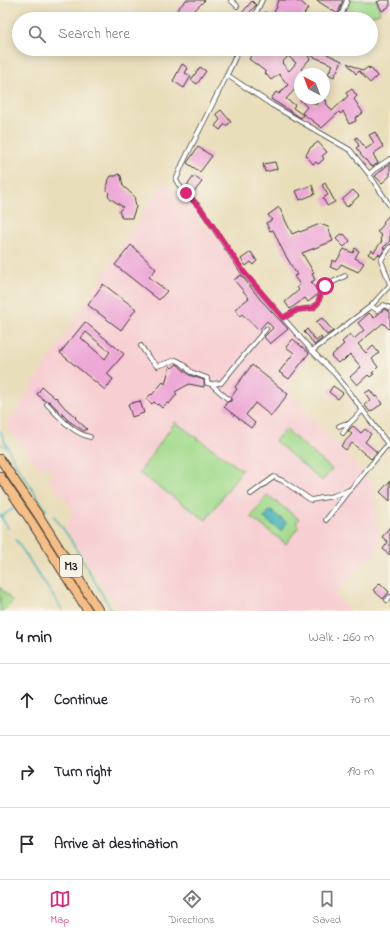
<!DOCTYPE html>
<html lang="en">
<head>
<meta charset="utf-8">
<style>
	:root { --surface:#fff; --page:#f7f7f7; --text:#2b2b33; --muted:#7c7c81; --line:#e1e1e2; --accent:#db2777 }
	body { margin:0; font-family:"Indie Flower",sans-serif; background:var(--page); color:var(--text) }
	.compass { position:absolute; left:294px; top:68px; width:36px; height:36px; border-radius:50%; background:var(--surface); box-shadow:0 2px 10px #0003; rotate:318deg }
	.stop { position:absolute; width:12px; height:12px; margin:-9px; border:3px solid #db2777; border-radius:50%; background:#fff }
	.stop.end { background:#db2777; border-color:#fff; box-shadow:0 1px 4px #0008 }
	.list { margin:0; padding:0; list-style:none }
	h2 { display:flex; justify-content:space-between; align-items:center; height:52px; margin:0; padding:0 16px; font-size:17px }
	h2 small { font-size:13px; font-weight:400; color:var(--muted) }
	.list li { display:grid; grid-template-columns:26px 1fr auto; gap:12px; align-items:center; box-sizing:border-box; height:72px; padding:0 16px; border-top:1px solid var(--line) }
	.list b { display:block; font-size:15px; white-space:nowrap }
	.list em { font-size:13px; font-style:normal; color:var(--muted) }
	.icon { flex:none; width:22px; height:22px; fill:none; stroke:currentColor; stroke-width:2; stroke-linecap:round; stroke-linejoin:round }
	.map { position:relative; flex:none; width:390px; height:611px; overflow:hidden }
	.search { position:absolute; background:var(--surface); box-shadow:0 2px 10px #0003; left:12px; right:12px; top:12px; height:44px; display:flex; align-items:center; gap:10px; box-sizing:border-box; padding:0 14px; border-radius:22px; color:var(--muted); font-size:15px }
	.sheet { height:268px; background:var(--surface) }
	nav { display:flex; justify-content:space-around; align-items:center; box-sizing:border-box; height:56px; border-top:1px solid var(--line); background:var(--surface); font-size:11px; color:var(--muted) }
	nav a { display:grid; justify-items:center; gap:2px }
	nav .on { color:var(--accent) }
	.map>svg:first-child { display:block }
	.built { fill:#f7cfd3 }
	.green { fill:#a2db8d; stroke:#5f7c54 }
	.water { fill:#41b1ba; stroke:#2e666b }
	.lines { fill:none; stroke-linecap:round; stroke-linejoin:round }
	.stream { stroke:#41b1ba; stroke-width:1.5 }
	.building { fill:#eea8d7; fill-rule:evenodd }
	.street-casing { stroke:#3b3934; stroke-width:5.5 }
	.highway-casing { stroke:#3b3934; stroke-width:10 }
	.street { stroke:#fff; stroke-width:4 }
	.highway { stroke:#f6be87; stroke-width:8 }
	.route { stroke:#db2777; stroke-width:5 }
	.labels { text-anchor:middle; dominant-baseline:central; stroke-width:3.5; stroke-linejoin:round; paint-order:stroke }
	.shield { fill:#f7f3e8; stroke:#5e5c59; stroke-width:1 }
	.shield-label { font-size:13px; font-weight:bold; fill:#1c1c1c }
</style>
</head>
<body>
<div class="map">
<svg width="390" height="611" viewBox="0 0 390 611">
	<rect width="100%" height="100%" fill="#f7f3e8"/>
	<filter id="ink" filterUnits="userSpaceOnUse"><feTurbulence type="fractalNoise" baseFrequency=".025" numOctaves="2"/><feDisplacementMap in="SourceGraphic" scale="8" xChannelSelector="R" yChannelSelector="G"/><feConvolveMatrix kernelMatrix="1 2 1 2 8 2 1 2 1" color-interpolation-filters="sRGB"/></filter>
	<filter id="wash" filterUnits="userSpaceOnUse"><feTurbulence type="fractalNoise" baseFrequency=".012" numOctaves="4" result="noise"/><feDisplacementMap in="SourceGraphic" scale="16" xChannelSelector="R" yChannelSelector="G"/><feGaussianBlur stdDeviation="0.9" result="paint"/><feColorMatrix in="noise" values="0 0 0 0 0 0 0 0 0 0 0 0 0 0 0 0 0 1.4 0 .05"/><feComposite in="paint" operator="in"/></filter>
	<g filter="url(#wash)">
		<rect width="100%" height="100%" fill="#e9deba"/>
		<path class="built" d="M164 181 187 199 200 217 199 224 210 233H214L246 279 312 351 285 388 374 485 379 551 334 593 349 611H119L66 529 73 508 48 480 54 473 48 466 39 468 6 426Z"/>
		<g class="green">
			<path d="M350 0H379L377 1 380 13 363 19H343Z"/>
			<path d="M175 422 242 470 206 520 139 473Z"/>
			<path d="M285 429 332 469 322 481 275 441Z"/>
			<path d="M267 495 299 519 296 523 299 526 286 544 251 517Z"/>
			<path d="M0 587 13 602 4 611H0Z"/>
		</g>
		<path class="water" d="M270 510 287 523 281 531 264 518Z"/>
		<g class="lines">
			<g class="stream">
				<path d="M0 431 14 461 46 510"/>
				<path d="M0 443 6 447"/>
				<path d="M0 515 8 528"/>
				<path d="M54 516 69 537 112 611"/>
				<path d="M1 517 14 508"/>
				<path d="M16 540 63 611"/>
			</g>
		</g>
		<g id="blocks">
			<g class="building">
				<path d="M186 0H205L191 14 186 10 180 16 176 11Z"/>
				<path d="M279 0H294L298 2 300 1 308 8 301 19H291L283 14 280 19H267L262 16 265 12 272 16 277 7 276 5Z"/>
				<path d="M316 0H343L338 14Z"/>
				<path d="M381 0H390V6L382 11 377 2Z"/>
				<path d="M252 1 256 5 244 19H237Z"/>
				<path d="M255 49H260L267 52 270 49H304L306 52 309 49H331L327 54 342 61 334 77 328 74 333 65 307 54 310 59 301 69 304 72 302 74H300L299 78H300V84L286 99 295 105 293 108 303 115 301 118 271 99 276 92 279 94 288 85 279 74 271 80 265 73 266 72 249 59ZM288 56 296 63 289 71 282 63Z"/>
				<path d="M347 63 363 71 368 67 369 69 370 67 377 76 370 83 359 71 356 74Z"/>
				<path d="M182 64 188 68 185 73 191 76 184 88 173 81Z"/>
				<path d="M200 67 206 71 197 84 191 80Z"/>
				<path d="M352 89 357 96 354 99 363 113 355 118 356 121 349 124 343 111 341 114 339 112 322 128 302 113 307 107 300 100 302 98H306L316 105 320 98H321L327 101 326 103 332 111 348 96 346 93Z"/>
				<path d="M221 110 231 122 226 126 225 124 220 130 215 126 220 120 216 114Z"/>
				<path d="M375 132 383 147 373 154 378 163 372 167 371 165 370 166 366 160H365L360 154H361L356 148 359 146 355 138 357 137 366 149 374 143 369 135Z"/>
				<path d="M318 142 327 152 322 156 324 159 318 164 316 162 313 164 306 155 310 148Z"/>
				<path d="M198 147 212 156 200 172 187 163Z"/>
				<path d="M275 162 277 169 265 172 263 164Z"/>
				<path d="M390 163V176L382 183 375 176Z"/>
				<path d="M119 174 121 176 123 186 134 196 136 207 132 218H122L119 211 123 207 111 199 108 195 109 193 107 191V185L109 182 108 181 111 176H116Z"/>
				<path d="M194 176 202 182 193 193 186 187Z"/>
				<path d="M325 183 335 202 327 206 323 198 328 195 322 185Z"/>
				<path d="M312 185 315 194 300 200 296 191Z"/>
				<path d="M353 190 359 196 347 207 342 200Z"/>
				<path d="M279 207 292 234 299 231 300 232 320 224 328 227 333 241 302 253 314 273 312 274 315 280 311 282 318 292 316 296 308 302 305 298 290 309 285 302 299 290 297 287 300 285 294 276 297 275 283 251 273 230 270 231 266 223 272 220 268 215Z"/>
				<path d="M390 214V241L383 248 385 249 380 256 379 254 374 258 368 254 371 250 374 252 382 241 380 239 382 236 377 232 384 224 383 222Z"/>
				<path d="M341 234 343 235 344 234 350 241 344 247 336 239Z"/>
				<path d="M131 245 156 269 149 277 167 291 159 300 115 265Z"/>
				<path d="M355 248 359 251 355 258 364 263 358 272 341 264 337 270 330 267 333 260 336 262 344 249 353 253Z"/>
				<path d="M251 252 257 261 253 265 251 262 246 266 241 259Z"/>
				<path d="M241 275 260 299 288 329 270 344 264 337 273 328 267 321 259 330 242 314 240 316 235 309 249 298 234 280Z"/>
				<path d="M103 284 136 309 121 330 88 305Z"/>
				<path d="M384 309 390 312V330L383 323 358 344 366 353 373 346 379 353 372 359 378 367 372 373 374 374 370 377 368 375 357 385 350 377 361 367 350 354 343 361 341 360 338 363 331 356 344 344 342 342 350 334 354 339 364 330 358 323 369 313 374 318Z"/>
				<path d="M322 318 333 331 327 335 316 322Z"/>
				<path d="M85 322 124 354 107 374 113 379 105 390 60 353ZM86 332 110 352 105 359 81 338Z"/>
				<path d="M307 329 316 341 321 337 322 339 314 345 309 337 304 332Z"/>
				<path d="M293 339 309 353 289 379 279 372 294 353 286 347Z"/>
				<path d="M177 364 189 375 204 380V387L189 384 175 392 177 394 169 404 167 403 162 408 158 404 157 405 154 402 152 404 146 399 151 394 152 395 163 382 165 384 170 366 172 368Z"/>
				<path d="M252 365 288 394 271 416 255 403 246 415 255 423 251 428 224 407 227 402 231 401V397L237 389 235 387Z"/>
				<path d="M333 386 343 393 338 399 329 392Z"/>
				<path d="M42 387 55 398 56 397 65 408 76 417 75 418 87 429 84 431 69 421 49 401H45L37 394Z"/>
				<path d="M370 390 375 397 377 396 382 404 370 412 364 404 370 400 365 393Z"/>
				<path d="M140 401 144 413 132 417 128 404Z"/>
				<path d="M353 426 361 433 365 429 371 434 365 442 377 452 371 459 352 443 346 450 341 446 352 434 348 431Z"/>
				<path d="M390 481V501L380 492Z"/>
				<path d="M390 527V555L383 549 388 542 382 537Z"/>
				<path d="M380 583 389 592 383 599 373 590Z"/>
			</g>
		</g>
	</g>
	<g filter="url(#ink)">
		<use href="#blocks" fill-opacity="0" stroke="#3b3934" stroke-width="1"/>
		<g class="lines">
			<defs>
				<g id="street">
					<path d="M231 0 237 6"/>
					<path d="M253 19 262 0"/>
					<path d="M340 19 347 0"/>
					<path d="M239 49 227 75 182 165 176 180 179 185 201 209 243 272 312 351 335 374 347 389 390 447"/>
					<path d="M227 75 272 105 350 150 369 174 390 206"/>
					<path d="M369 174 375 169 390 159"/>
					<path d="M390 247 381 260 390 284"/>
					<path d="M371 306 390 285"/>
					<path d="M283 318 297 310 313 308 318 303 322 290 325 286 345 276"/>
					<path d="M141 346 149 358 157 366 176 360 182 363 191 372 207 378V383L211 384 228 399"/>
					<path d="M312 351 371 306 377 310 384 305 390 308"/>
					<path d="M211 384 221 383 266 329"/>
					<path d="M47 404C59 416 72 433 90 437"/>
					<path d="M339 426 344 424H349"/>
					<path d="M343 433 349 424 363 410"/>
					<path d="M251 494 274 477 283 481 311 500 333 496 350 490 388 444"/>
					<path d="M326 520 349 490"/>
					<path d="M387 600 390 597"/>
				</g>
				<g id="highway">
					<path d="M0 459 39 516 99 611"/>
					<path d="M0 476 31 521 88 611"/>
				</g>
			</defs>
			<use href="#street" class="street-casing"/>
			<use href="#highway" class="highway-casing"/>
			<use href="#street" class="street"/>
			<use href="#highway" class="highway"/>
		</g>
	</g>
	<g class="lines" filter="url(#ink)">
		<path class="route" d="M186 193 201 209 244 272 283 318 297 310 313 308 318 303 322 290 325 286"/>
	</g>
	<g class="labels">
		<rect class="shield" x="60" y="555" width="22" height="22" rx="3"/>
		<g class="shield-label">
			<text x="71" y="566">M3</text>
		</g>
	</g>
</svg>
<svg class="compass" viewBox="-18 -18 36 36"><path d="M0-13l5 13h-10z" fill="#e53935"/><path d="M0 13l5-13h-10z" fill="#7c7c81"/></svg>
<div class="stop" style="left:325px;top:286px"></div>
<div class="stop end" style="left:186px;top:193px"></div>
<div class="search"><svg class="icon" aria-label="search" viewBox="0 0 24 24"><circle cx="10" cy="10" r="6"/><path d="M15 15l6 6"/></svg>Search here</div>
</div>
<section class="sheet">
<h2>4 min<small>Walk · 260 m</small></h2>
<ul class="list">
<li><svg class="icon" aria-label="ahead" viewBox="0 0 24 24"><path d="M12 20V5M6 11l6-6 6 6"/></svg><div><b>Continue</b></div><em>70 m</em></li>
<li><svg class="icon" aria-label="right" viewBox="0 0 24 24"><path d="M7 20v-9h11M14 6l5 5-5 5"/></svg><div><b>Turn right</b></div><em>190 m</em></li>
<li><svg class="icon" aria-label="arrive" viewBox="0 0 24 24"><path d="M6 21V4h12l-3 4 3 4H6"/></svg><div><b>Arrive at destination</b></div></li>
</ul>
</section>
<nav>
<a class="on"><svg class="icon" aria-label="map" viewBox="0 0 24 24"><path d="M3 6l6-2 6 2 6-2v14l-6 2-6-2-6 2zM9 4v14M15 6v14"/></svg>Map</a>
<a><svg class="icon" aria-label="directions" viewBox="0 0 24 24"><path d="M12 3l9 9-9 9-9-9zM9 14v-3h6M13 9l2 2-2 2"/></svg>Directions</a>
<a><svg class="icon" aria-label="saved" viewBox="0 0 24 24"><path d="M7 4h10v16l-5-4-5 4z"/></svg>Saved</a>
</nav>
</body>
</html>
